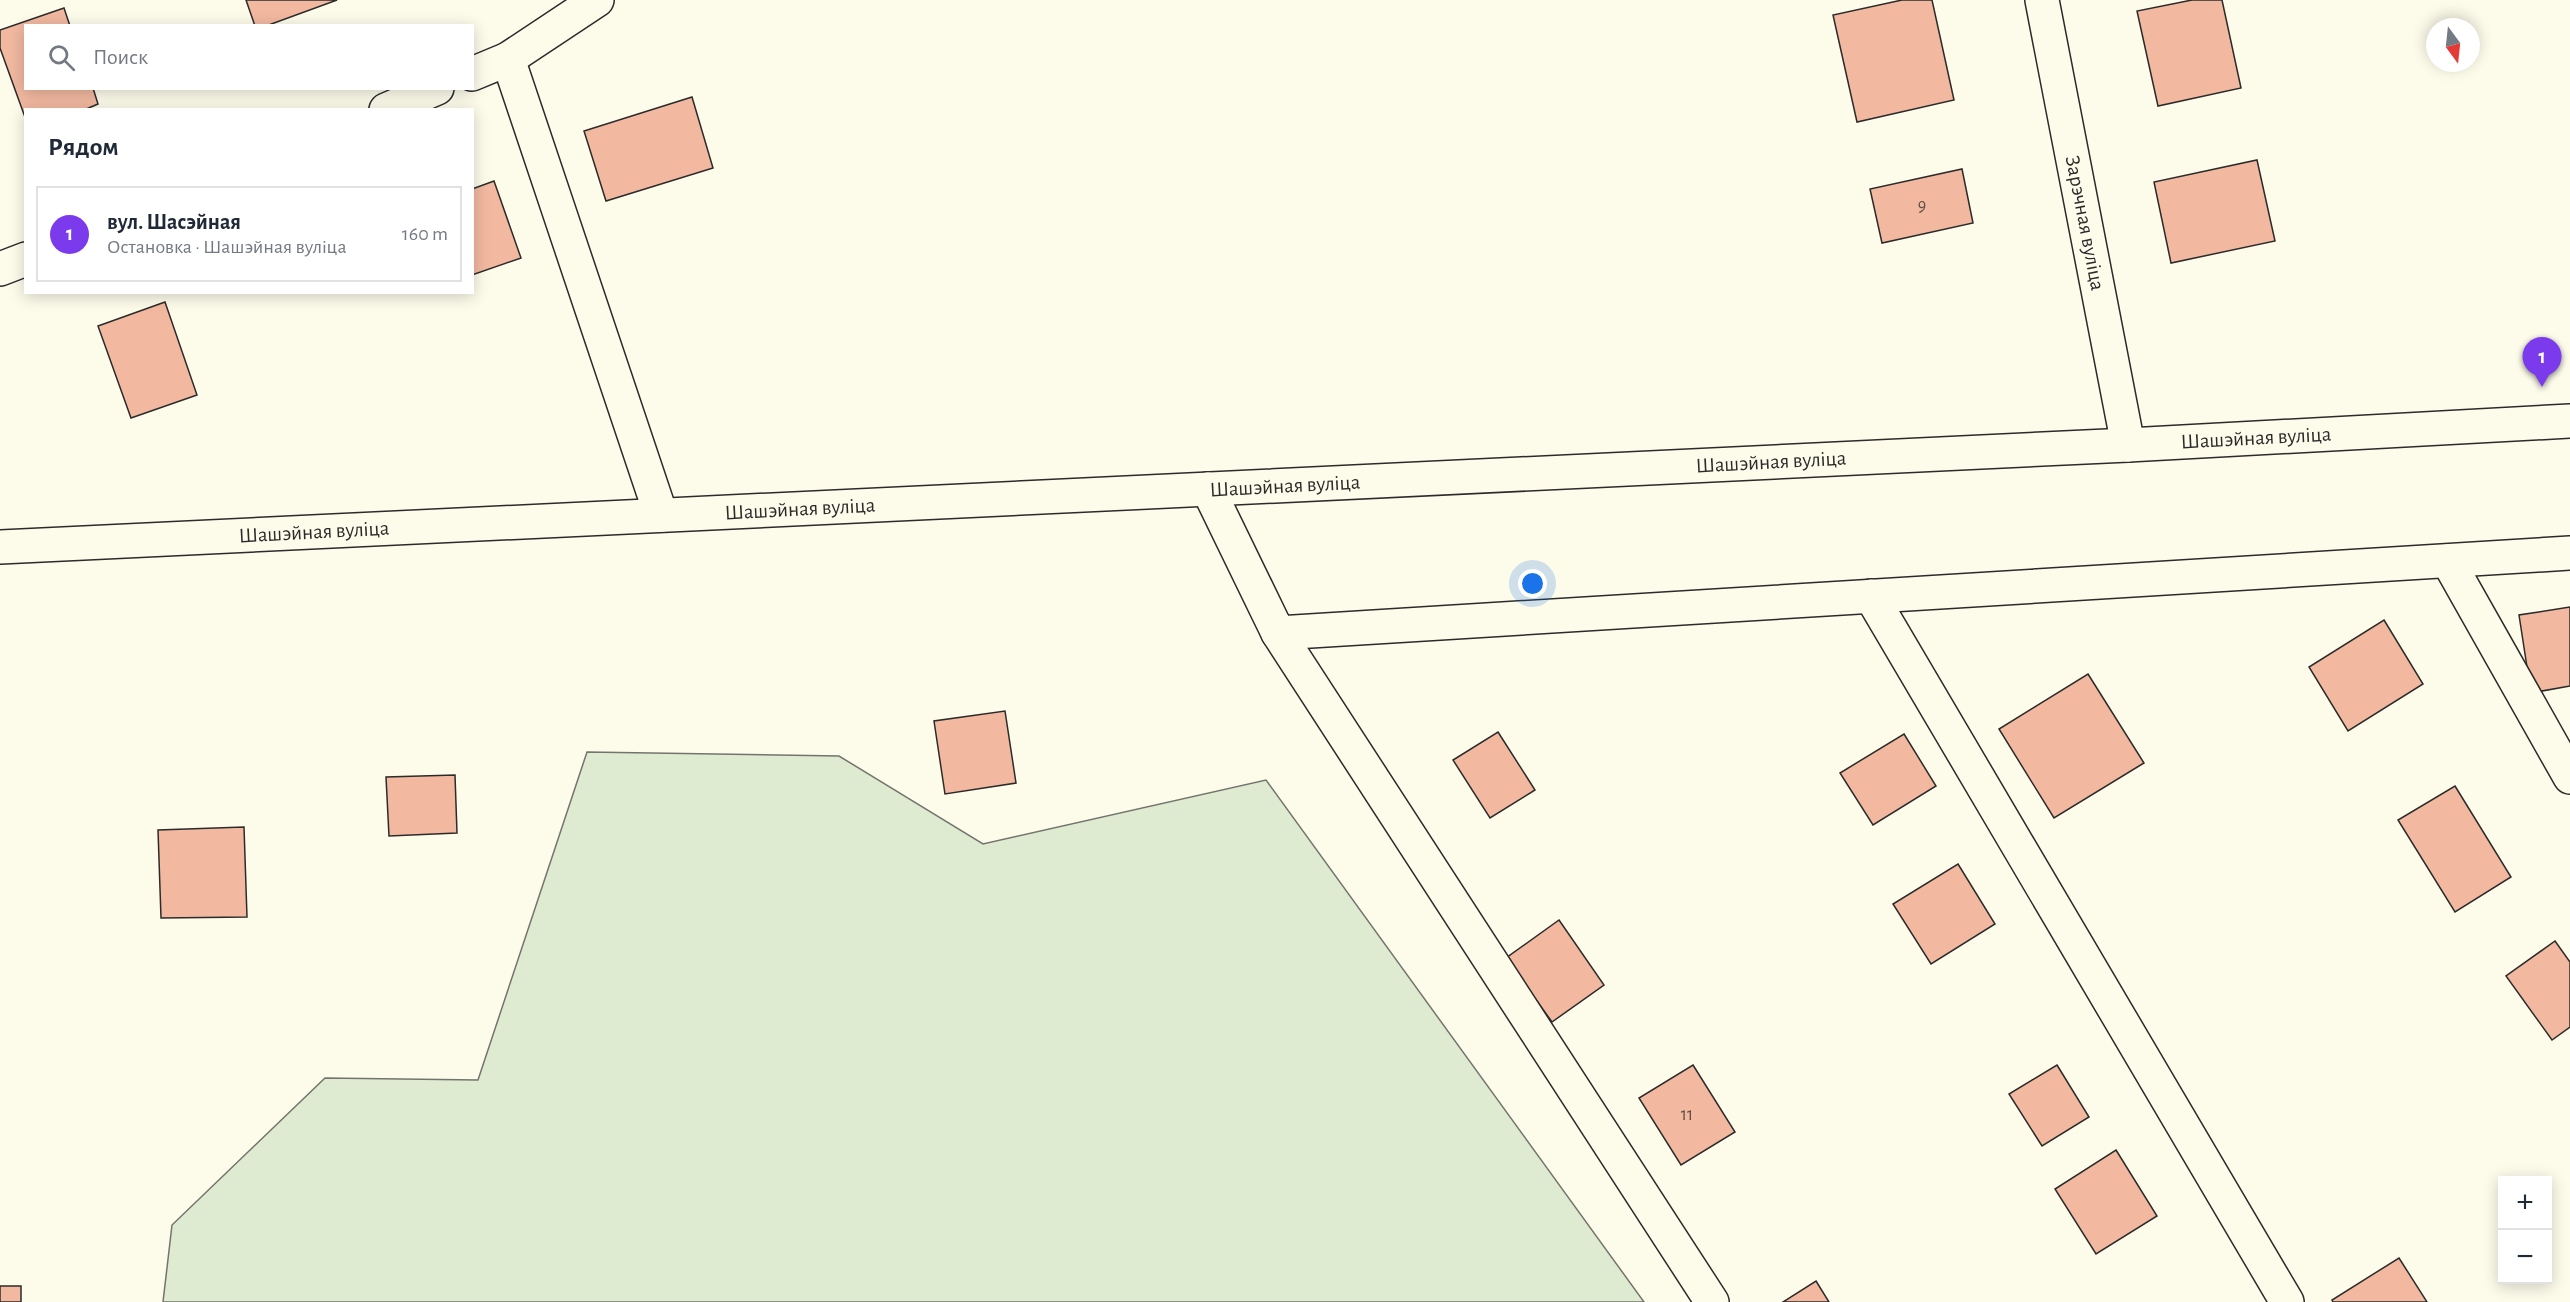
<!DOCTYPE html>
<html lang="ru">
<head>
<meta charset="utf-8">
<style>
	:root { --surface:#fff; --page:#f2f2f3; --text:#1f2937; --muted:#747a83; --line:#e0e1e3; --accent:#7c3aed }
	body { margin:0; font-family:"Alegreya Sans",sans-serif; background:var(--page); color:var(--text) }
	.controls { position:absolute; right:18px; bottom:18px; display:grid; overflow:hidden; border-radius:0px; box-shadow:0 3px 15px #0003 }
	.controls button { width:54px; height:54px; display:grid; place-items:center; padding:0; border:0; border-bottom:2px solid var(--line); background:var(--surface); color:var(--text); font:30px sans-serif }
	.compass { position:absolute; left:2426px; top:18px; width:54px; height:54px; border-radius:50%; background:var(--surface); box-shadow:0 3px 15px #0003; rotate:165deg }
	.you { position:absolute; left:1533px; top:584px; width:21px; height:21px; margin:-15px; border:4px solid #fff; border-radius:50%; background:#1a73e8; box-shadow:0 0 0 9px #1a73e833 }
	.badge { display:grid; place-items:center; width:39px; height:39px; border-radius:50%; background:var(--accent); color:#fff; font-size:20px; font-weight:700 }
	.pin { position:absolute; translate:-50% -50px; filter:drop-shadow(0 2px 3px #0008) }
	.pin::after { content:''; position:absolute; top:32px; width:21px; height:18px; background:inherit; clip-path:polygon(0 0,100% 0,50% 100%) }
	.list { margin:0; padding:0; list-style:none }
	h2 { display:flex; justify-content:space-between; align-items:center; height:78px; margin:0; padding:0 24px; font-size:26px }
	h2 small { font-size:20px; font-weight:400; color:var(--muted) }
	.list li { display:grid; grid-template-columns:39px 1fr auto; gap:18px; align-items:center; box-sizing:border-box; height:96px; margin:0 12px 12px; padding:0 12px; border:2px solid var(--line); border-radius:0px }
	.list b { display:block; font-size:22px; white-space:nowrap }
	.list p { margin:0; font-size:20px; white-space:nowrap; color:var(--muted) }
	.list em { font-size:20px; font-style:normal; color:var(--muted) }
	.icon { flex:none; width:33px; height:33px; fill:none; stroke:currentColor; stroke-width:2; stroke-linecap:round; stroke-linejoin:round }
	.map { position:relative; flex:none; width:2570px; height:1302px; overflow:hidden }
	.search { position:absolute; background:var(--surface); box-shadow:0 3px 15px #0003; left:24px; top:24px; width:450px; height:66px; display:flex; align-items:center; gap:15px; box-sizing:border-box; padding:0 21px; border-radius:0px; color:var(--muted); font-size:22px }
	.panel { position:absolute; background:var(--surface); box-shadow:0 3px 15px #0003; left:24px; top:108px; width:450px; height:186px; border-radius:0px }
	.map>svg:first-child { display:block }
	.green { fill:#deebd1; stroke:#74746e; stroke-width:1.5 }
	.building { fill:#f2b8a0; stroke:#2b2b2b; stroke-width:1.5 }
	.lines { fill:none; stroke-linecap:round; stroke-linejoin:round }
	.minor-casing { stroke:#2b2b2b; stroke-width:36 }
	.major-casing { stroke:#2b2b2b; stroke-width:36 }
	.minor { stroke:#fdfbea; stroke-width:33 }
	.major { stroke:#fdfbea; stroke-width:33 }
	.labels { text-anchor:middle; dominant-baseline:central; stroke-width:4.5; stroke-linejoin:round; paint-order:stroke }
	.number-label { font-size:18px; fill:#5d4e48 }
	.street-label { font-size:21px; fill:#2b2b2b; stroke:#fdfbea }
</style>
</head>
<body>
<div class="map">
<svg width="2570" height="1302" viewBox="0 0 2570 1302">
	<rect width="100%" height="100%" fill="#fdfbea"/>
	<path class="green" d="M587 752 839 756 983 844 1266 780 1644 1302H163L172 1225 325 1078 478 1080Z"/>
	<g class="building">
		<path d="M246 0H337L266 26H255Z"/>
		<path d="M1902 0H1932L1954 100 1857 122 1833 15Z"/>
		<path d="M2192 0H2222L2241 88 2158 106 2137 11Z"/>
		<path d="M64 8 70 26H26V88H93L98 104 84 110H26V120L0 48V30Z"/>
		<path d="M692 97 713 168 606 201 584 131Z"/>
		<path d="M2257 160 2275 241 2171 263 2154 182Z"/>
		<path d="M1962 169 1973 223 1882 243 1870 189Z"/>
		<path d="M494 181 521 258 472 275V189Z"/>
		<path d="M165 302 197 395 131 418 98 326Z"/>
		<path d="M2570 607V686L2531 693 2519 615Z"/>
		<path d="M2384 620 2423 684 2348 731 2309 667Z"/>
		<path d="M2088 674 2144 763 2054 818 1999 729Z"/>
		<path d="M1005 711 1016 783 945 794 934 721Z"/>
		<path d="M1498 732 1535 790 1490 818 1453 760Z"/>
		<path d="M1904 734 1936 786 1873 825 1840 773Z"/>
		<path d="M455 775 457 833 389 836 386 777Z"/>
		<path d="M2455 786 2511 877 2455 912 2398 820Z"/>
		<path d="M244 827 247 917 161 918 158 830Z"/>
		<path d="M1958 864 1995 924 1931 964 1893 904Z"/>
		<path d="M1559 920 1604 985 1552 1022 1506 958Z"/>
		<path d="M2555 941 2570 962V1027L2552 1040 2506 976Z"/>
		<path d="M1693 1065 1735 1132 1681 1165 1639 1098Z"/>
		<path d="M2057 1065 2089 1117 2042 1146 2009 1094Z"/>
		<path d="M2116 1150 2157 1216 2096 1254 2055 1189Z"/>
		<path d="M2399 1258 2427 1302H2333L2332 1300Z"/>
		<path d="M1816 1281 1829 1302H1783Z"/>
		<rect x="0" y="1286" width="21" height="16"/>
	</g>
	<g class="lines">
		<defs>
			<g id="minor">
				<path d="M2042 0 2128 445"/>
				<path d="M508 59 661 515"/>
				<path d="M472 74 508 59 597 0"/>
				<path d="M386 110 437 88"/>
				<path d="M0 269 26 259"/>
				<path d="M1208 489 1278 633 2570 553"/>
				<path d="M2448 561 2570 777"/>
				<path d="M1871 596 2287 1302"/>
				<path d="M1278 633 1712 1302"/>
			</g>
			<path id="major" d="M0 547 2128 445 2570 421"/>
		</defs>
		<use href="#minor" class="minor-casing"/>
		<use href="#major" class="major-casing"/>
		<use href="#minor" class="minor"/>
		<use href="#major" class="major"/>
	</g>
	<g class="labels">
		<g class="number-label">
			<text x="1922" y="206">9</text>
			<text x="1687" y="1115">11</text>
		</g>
		<g class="street-label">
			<text transform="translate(2085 223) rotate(79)">Зарэчная вуліца</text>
			<text transform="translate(2256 438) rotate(-3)">Шашэйная вуліца</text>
			<text transform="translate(1771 462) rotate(-3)">Шашэйная вуліца</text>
			<text transform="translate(1285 486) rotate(-3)">Шашэйная вуліца</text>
			<text transform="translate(800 509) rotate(-3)">Шашэйная вуліца</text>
			<text transform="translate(314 532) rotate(-3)">Шашэйная вуліца</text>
		</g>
	</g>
</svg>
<div class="controls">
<button>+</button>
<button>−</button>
</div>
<svg class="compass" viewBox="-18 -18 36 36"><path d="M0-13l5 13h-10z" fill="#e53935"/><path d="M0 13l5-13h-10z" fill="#747a83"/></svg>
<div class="you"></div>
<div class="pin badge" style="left:2542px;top:387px">1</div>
<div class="search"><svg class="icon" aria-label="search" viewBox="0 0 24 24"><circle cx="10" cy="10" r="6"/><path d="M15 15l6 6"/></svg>Поиск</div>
<section class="panel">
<h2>Рядом<small></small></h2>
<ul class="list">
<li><span class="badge">1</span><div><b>вул. Шасэйная</b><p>Остановка · Шашэйная вуліца</p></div><em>160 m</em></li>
</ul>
</section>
</div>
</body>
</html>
